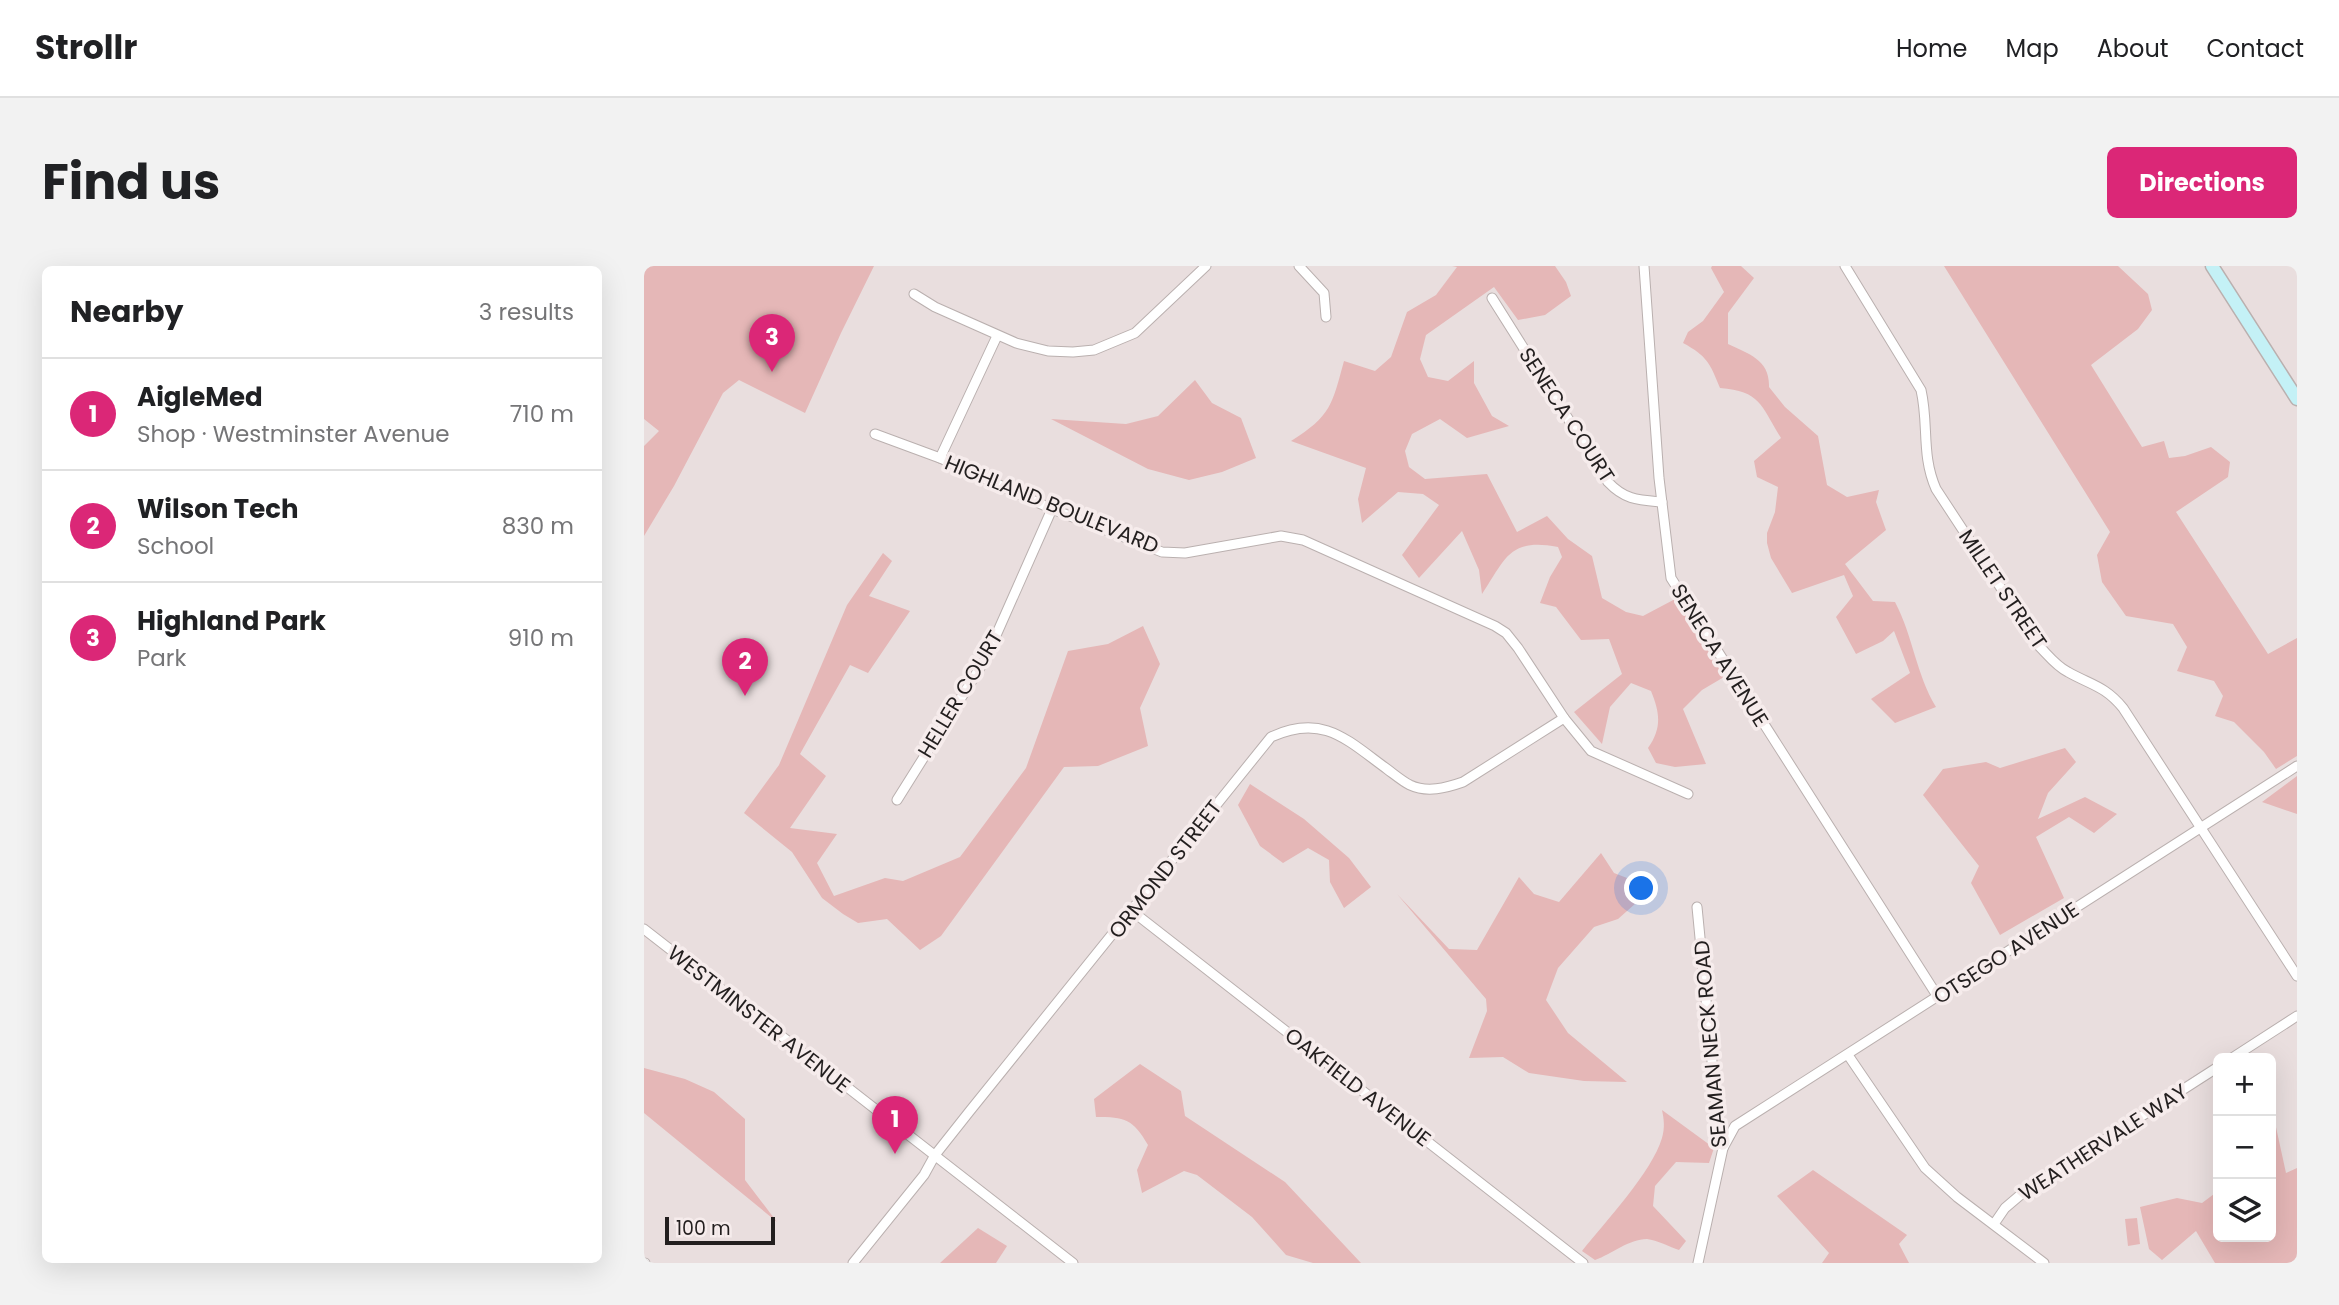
<!DOCTYPE html>
<html lang="en">
<head>
<meta charset="utf-8">
<style>
	:root { --surface:#fff; --page:#f2f2f2; --text:#202124; --muted:#757577; --line:#e0e0e0; --accent:#db2777 }
	body { margin:0; font-family:Poppins,sans-serif; background:var(--page); color:var(--text) }
	.controls { position:absolute; right:21px; bottom:21px; display:grid; overflow:hidden; border-radius:10px; box-shadow:0 7px 28px #0002 }
	.controls button { width:63px; height:63px; display:grid; place-items:center; padding:0; border:0; border-bottom:2px solid var(--line); background:var(--surface); color:var(--text); font:35px sans-serif }
	.scale { position:absolute; left:21px; bottom:18px; width:110px; box-sizing:border-box; padding-left:7px; border:4px solid #231f1f; border-top:0; font-size:19px; line-height:24px; white-space:nowrap; color:#231f1f; -webkit-text-stroke:5px #f6ecec; paint-order:stroke }
	.you { position:absolute; left:998px; top:623px; width:24px; height:24px; margin:-18px; border:5px solid #fff; border-radius:50%; background:#1a73e8; box-shadow:0 0 0 10px #1a73e833 }
	.badge { display:grid; place-items:center; width:46px; height:46px; border-radius:50%; background:var(--accent); color:#fff; font-size:23px; font-weight:700 }
	.pin { position:absolute; translate:-50% -58px; filter:drop-shadow(0 2px 4px #0008) }
	.pin::after { content:''; position:absolute; top:37px; width:24px; height:21px; background:inherit; clip-path:polygon(0 0,100% 0,50% 100%) }
	.list { margin:0; padding:0; list-style:none }
	h2 { display:flex; justify-content:space-between; align-items:center; height:91px; margin:0; padding:0 28px; font-size:30px }
	h2 small { font-size:23px; font-weight:400; color:var(--muted) }
	.list li { display:grid; grid-template-columns:46px 1fr auto; gap:21px; align-items:center; box-sizing:border-box; height:112px; padding:0 28px; border-top:2px solid var(--line) }
	.list b { display:block; font-size:26px; white-space:nowrap }
	.list p { margin:0; font-size:23px; white-space:nowrap; color:var(--muted) }
	.list em { font-size:23px; font-style:normal; color:var(--muted) }
	.icon { flex:none; width:38px; height:38px; fill:none; stroke:currentColor; stroke-width:2; stroke-linecap:round; stroke-linejoin:round }
	.map { position:relative; flex:none; width:1653px; height:997px; overflow:hidden; border-radius:10px }
	header { display:flex; align-items:center; gap:42px; box-sizing:border-box; height:98px; padding:0 35px; background:var(--surface); border-bottom:2px solid var(--line) }
	header strong { font-size:33px }
	nav { display:flex; gap:38px; margin-inline-start:auto; font-size:24px }
	.intro { display:flex; align-items:center; justify-content:space-between; box-sizing:border-box; height:168px; padding:0 42px }
	h1 { margin:0; font-size:49px }
	.button { padding:18px 32px; border-radius:10px; background:var(--accent); color:#fff; font-size:24px; font-weight:700 }
	main { display:flex; gap:42px; padding:0 42px }
	aside { flex:1; background:var(--surface); border-radius:10px; box-shadow:0 7px 28px #0002 }
	.map>svg:first-child { display:block }
	.green { fill:#e5b7b7 }
	.lines { fill:none; stroke-linecap:round; stroke-linejoin:round }
	.street-casing { stroke:#bab0af; stroke-width:11 }
	.secondary-casing { stroke:#bab0af; stroke-width:15 }
	.street { stroke:#fff; stroke-width:9 }
	.secondary { stroke:#c4f1f6; stroke-width:12 }
	.labels { text-anchor:middle; dominant-baseline:central; stroke-width:7; stroke-linejoin:round; paint-order:stroke }
	.street-label { font-size:21px; fill:#231f1f; stroke:#f6ecec }
</style>
</head>
<body>
<header>
<strong>Strollr</strong>
<nav><a>Home</a><a>Map</a><a>About</a><a>Contact</a></nav>
</header>
<div class="intro"><h1>Find us</h1><a class="button">Directions</a></div>
<main>
<aside>
<h2>Nearby<small>3 results</small></h2>
<ul class="list">
<li><span class="badge">1</span><div><b>AigleMed</b><p>Shop · Westminster Avenue</p></div><em>710 m</em></li>
<li><span class="badge">2</span><div><b>Wilson Tech</b><p>School</p></div><em>830 m</em></li>
<li><span class="badge">3</span><div><b>Highland Park</b><p>Park</p></div><em>910 m</em></li>
</ul>
</aside>
<div class="map">
<svg width="1653" height="997" viewBox="0 0 1653 997">
	<rect width="100%" height="100%" fill="#e9dede"/>
	<g class="green">
		<path d="M0 0H230L197 67 161 147 95 114 79 127 30 220 0 270V180L15 165 0 153Z"/>
		<path d="M808 0H911L922 16 927 30 901 49 874 54 850 21 782 69 776 93 784 111 804 115 830 95V117L848 150 865 160 823 172 796 153 768 168 761 185 765 201 781 213 843 208 873 266 903 250 924 273 948 290 958 332 982 346 999 350 1033 332 1080 411 1058 424 1039 443 1062 498 1031 501 1012 497 1004 482C1018 462 1016 447 1007 425L987 417 966 441 958 478 930 446 978 408 965 373 937 374 912 341 896 337 906 311 918 291 914 281C865 272 862 292 838 328L835 304 818 265 775 312 758 289 795 239 779 228 754 226 718 257 714 233 722 202 647 175C687 150 688 139 700 95L731 105 747 91 763 46 792 29 813 1Z"/>
		<path d="M1068 0H1097L1110 12 1084 47V78C1105 88 1126 94 1125 121L1141 141 1174 170 1183 219 1203 231 1235 224 1232 236 1242 264 1201 298 1229 335 1251 336C1269 370 1272 408 1292 441L1251 457 1227 433 1266 407 1250 365 1239 375 1212 388 1192 351 1209 330 1200 309 1148 327 1127 292 1123 277V267L1131 246 1134 221 1113 211 1110 195 1137 172C1117 140 1117 125 1076 122 1066 97 1063 90 1039 77L1044 66 1059 55 1080 26 1067 2Z"/>
		<path d="M1300 0H1474L1504 28 1508 44 1494 63 1447 99 1498 181 1520 175 1525 192 1541 190 1567 181 1586 196 1584 211 1532 246 1624 388 1653 372V490L1632 503 1620 486 1590 456 1571 450 1579 430 1570 415 1533 405 1543 381 1529 358 1482 350 1458 316 1453 289 1466 266Z"/>
		<path d="M551 114 568 137 597 152 612 192 578 206 545 214 504 203 407 153 482 158 514 150Z"/>
		<path d="M239 287 248 295 225 330 266 345 224 407 206 399 156 488 182 510 146 562 193 568 173 597 190 630 241 612 259 615 316 591 382 502 424 385 464 378 499 360 516 398 496 442 504 480 454 500 420 501 297 670 276 684 243 653 214 657 199 648 178 632 148 586 100 547 135 499 203 339Z"/>
		<path d="M1421 482 1432 496 1404 527 1394 553 1441 531 1473 548 1450 567 1425 551 1392 571 1420 632 1356 669 1327 617 1335 600 1279 529 1299 503 1342 496 1356 502Z"/>
		<path d="M1653 510V548L1618 536Z"/>
		<path d="M606 518 660 553 705 592 727 621 700 642 686 616 685 594 664 582 639 597 616 580 594 539Z"/>
		<path d="M957 587 970 607 1009 622 974 653 950 661 914 702 902 734 924 767 983 816 940 815 885 807 859 791 825 792 843 745 842 733 753 628 805 683 833 684 875 611 890 628 915 636Z"/>
		<path d="M496 798 537 825 541 850 641 916 717 997H669L642 989 608 951 553 909 540 905 498 927 493 904 504 879C489 853 481 851 452 851L450 833Z"/>
		<path d="M0 802 41 813 70 826 101 853V914L133 956 0 847Z"/>
		<path d="M1018 844 1070 882 1065 897 1032 896 1011 920 1009 940 1042 975 1035 984C1026 981 1013 974 1003 973 985 973 968 988 951 994L938 985C961 956 1008 906 1018 872 1021 862 1020 853 1018 844Z"/>
		<path d="M1630 852 1642 907 1653 902V997H1571L1552 965 1518 994 1505 983 1496 941 1533 932 1558 937 1574 925V971H1627V854Z"/>
		<path d="M1169 904 1263 969 1255 978 1265 997H1178L1185 987 1133 930Z"/>
		<path d="M1493 952 1496 978 1484 980 1481 953Z"/>
		<path d="M334 962 363 980 352 997H296Z"/>
	</g>
	<g class="lines">
		<defs>
			<g id="street">
				<path d="M655 0 680 27 682 51"/>
				<path d="M1000 0 1015 212 1027 312 1294 731"/>
				<path d="M1201 0 1277 124C1285 159 1277 189 1292 223L1395 380C1404 389 1412 400 1424 406 1447 419 1461 420 1479 442L1653 710"/>
				<path d="M270 28 291 41 372 77 404 85 429 86 450 84 491 67 562 0"/>
				<path d="M848 32 964 216C981 234 994 234 1018 236"/>
				<path d="M231 168 296 192 408 243 518 286 541 287 637 270 659 274 851 360 862 367 874 382 920 452 947 485 1044 528"/>
				<path d="M296 192 353 70"/>
				<path d="M253 534 342 392 408 243"/>
				<path d="M1053 641 1074 857 1079 882 1054 997"/>
				<path d="M488 645 939 997"/>
				<path d="M0 663 429 997"/>
				<path d="M1204 789 1281 902 1313 931 1400 997"/>
				<path d="M1588 792 1653 750"/>
				<path d="M1079 882 1091 860 1653 500"/>
				<path d="M1350 958 1361 942 1381 925 1574 801"/>
				<path d="M0 997H1"/>
				<path d="M209 997 280 909 291 889 325 846 627 471C679 447 703 474 743 503 750 508 758 515 766 519 783 527 802 522 819 516L920 452"/>
			</g>
			<path id="secondary" d="M1568 0 1653 133"/>
		</defs>
		<use href="#street" class="street-casing"/>
		<use href="#secondary" class="secondary-casing"/>
		<use href="#street" class="street"/>
		<use href="#secondary" class="secondary"/>
	</g>
	<g class="labels">
		<g class="street-label">
			<text transform="translate(923 149) rotate(57)">SENECA COURT</text>
			<text transform="translate(408 238) rotate(22)">HIGHLAND BOULEVARD</text>
			<text transform="translate(1359 323) rotate(56)">MILLET STREET</text>
			<text transform="translate(1076 389) rotate(58)">SENECA AVENUE</text>
			<text transform="translate(316 428) rotate(-59)">HELLER COURT</text>
			<text transform="translate(521 603) rotate(-52)">ORMOND STREET</text>
			<text transform="translate(1362 687) rotate(-33)">OTSEGO AVENUE</text>
			<text transform="translate(115 753) rotate(38)">WESTMINSTER AVENUE</text>
			<text transform="translate(1066 778) rotate(-95)">SEAMAN NECK ROAD</text>
			<text transform="translate(714 821) rotate(38)">OAKFIELD AVENUE</text>
			<text transform="translate(1459 876) rotate(-33)">WEATHERVALE WAY</text>
		</g>
	</g>
</svg>
<div class="controls">
<button>+</button>
<button>−</button>
<button><svg class="icon" aria-label="layers" viewBox="0 0 24 24"><path d="M12 4l9 5-9 5-9-5zM3 14l9 5 9-5"/></svg></button>
</div>
<div class="scale">100 m</div>
<div class="you"></div>
<div class="pin badge" style="left:251px;top:888px">1</div>
<div class="pin badge" style="left:101px;top:430px">2</div>
<div class="pin badge" style="left:128px;top:106px">3</div>
</div>
</main>
</body>
</html>
